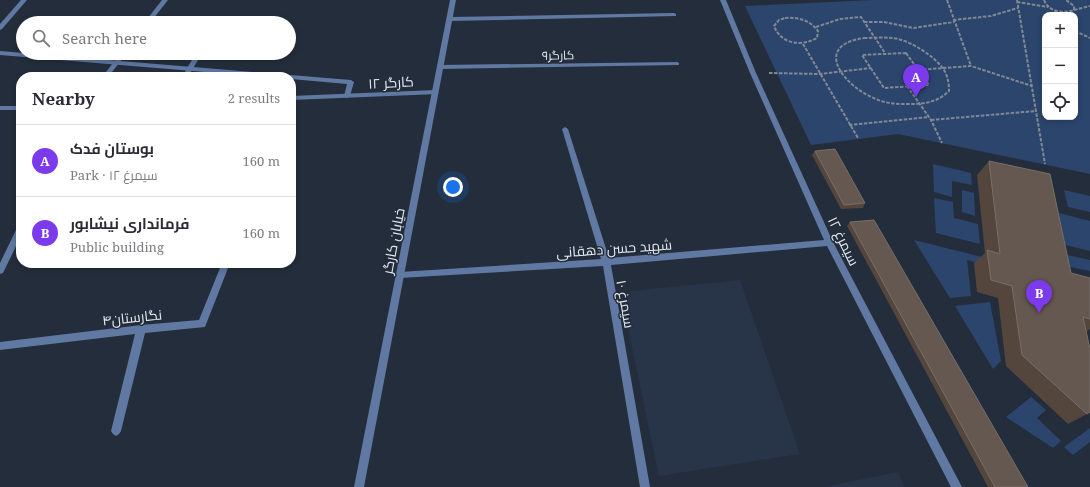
<!DOCTYPE html>
<html lang="en">
<head>
<meta charset="utf-8">
<style>
	:root { --surface:#fff; --page:#f2f2f3; --text:#2b2b33; --muted:#7c7c81; --line:#e1e1e2; --accent:#7c3aed }
	body { margin:0; font-family:"Noto Serif",Cairo,serif; background:var(--page); color:var(--text) }
	.controls { position:absolute; right:12px; top:12px; display:grid; overflow:hidden; border-radius:8px; box-shadow:0 2px 6px #0003 }
	.controls button { width:36px; height:36px; display:grid; place-items:center; padding:0; border:0; border-bottom:1px solid var(--line); background:var(--surface); color:var(--text); font:20px sans-serif }
	.you { position:absolute; left:453px; top:187px; width:14px; height:14px; margin:-10px; border:3px solid #fff; border-radius:50%; background:#1a73e8; box-shadow:0 0 0 6px #1a73e833 }
	.badge { display:grid; place-items:center; width:26px; height:26px; border-radius:50%; background:var(--accent); color:#fff; font-size:13px; font-weight:700 }
	.pin { position:absolute; translate:-50% -33px; filter:drop-shadow(0 1px 2px #0008) }
	.pin::after { content:''; position:absolute; top:21px; width:14px; height:12px; background:inherit; clip-path:polygon(0 0,100% 0,50% 100%) }
	.list { margin:0; padding:0; list-style:none }
	h2 { display:flex; justify-content:space-between; align-items:center; height:52px; margin:0; padding:0 16px; font-size:17px }
	h2 small { font-size:13px; font-weight:400; color:var(--muted) }
	.list li { display:grid; grid-template-columns:26px 1fr auto; gap:12px; align-items:center; box-sizing:border-box; height:72px; padding:0 16px; border-top:1px solid var(--line) }
	.list b { display:block; font-size:15px; white-space:nowrap }
	.list p { margin:0; font-size:13px; white-space:nowrap; color:var(--muted) }
	.list em { font-size:13px; font-style:normal; color:var(--muted) }
	.icon { flex:none; width:22px; height:22px; fill:none; stroke:currentColor; stroke-width:2; stroke-linecap:round; stroke-linejoin:round }
	.map { position:relative; flex:none; width:1090px; height:487px; overflow:hidden }
	.search { position:absolute; background:var(--surface); box-shadow:0 2px 6px #0003; left:16px; top:16px; width:280px; height:44px; display:flex; align-items:center; gap:10px; box-sizing:border-box; padding:0 14px; border-radius:22px; color:var(--muted); font-size:15px }
	.panel { position:absolute; background:var(--surface); box-shadow:0 2px 6px #0003; left:16px; top:72px; width:280px; height:196px; border-radius:16px }
	.map>svg:first-child { display:block }
	.built { fill:#283448 }
	.green { fill:#2c456d; fill-rule:evenodd }
	.lines { fill:none; stroke-linecap:round; stroke-linejoin:round }
	.path { stroke:#818995; stroke-width:2; stroke-dasharray:3.5 1.5; stroke-linecap:butt }
	.service { fill:#5f79a3; fill-rule:evenodd }
	.minor { fill:#5f79a3; fill-rule:evenodd }
	.tertiary { fill:#5f79a3; fill-rule:evenodd }
	.wall { fill:#55463d }
	.building { fill:#645850; stroke:#786f6a }
	.labels { text-anchor:middle; dominant-baseline:central; stroke-width:3; stroke-linejoin:round; paint-order:stroke }
	.far-street-label { font-size:12px; fill:#e4ebf4; stroke:#242d3b }
	.street-label { font-size:14px; fill:#e4ebf4; stroke:#242d3b }
</style>
</head>
<body>
<div class="map">
<svg width="1090" height="487" viewBox="0 0 1090 487">
	<rect width="100%" height="100%" fill="#242d3b"/>
	<g class="built">
		<path d="M740 280 800 454 659 476 623 305 630 291Z"/>
		<path d="M898 472 905 487H824Z"/>
	</g>
	<g class="green">
		<path d="M873 0H1090V174L898 134 811 145 745 6ZM1045 15H1075V117H1045Z"/>
		<path d="M933 164 971 173 972 185 952 181V197L934 192Z"/>
		<path d="M962 190 974 193 975 216 962 212Z"/>
		<path d="M1064 190 1090 196V212L1068 207Z"/>
		<path d="M934 198 953 202 954 218 978 224 980 244 936 233Z"/>
		<path d="M1059 213 1090 221V251L1065 245Z"/>
		<path d="M914 240 982 257 983 264 967 260 971 296 950 298Z"/>
		<path d="M1067 255 1090 260V271L1070 267Z"/>
		<path d="M990 302 1001 361 993 369 955 306Z"/>
		<path d="M1031 397 1046 410 1037 418 1061 441 1053 448 1006 417Z"/>
		<path d="M1090 428V442L1073 455 1064 447Z"/>
	</g>
	<g class="lines">
		<g class="path">
			<path d="M947 0 971 66"/>
			<path d="M1017 0 1045 164"/>
			<path d="M1044 0C1049 12 1063 14 1074 10V6L1066 0"/>
			<path d="M1017 2 1048 7"/>
			<path d="M1055 10 1056 15"/>
			<path d="M1074 10 1090 6"/>
			<path d="M785 18C798 17 810 20 818 31L817 38C801 47 781 44 774 26L779 20Z"/>
			<path d="M953 20 991 16 1018 8"/>
			<path d="M864 22H884L913 28 954 22"/>
			<path d="M816 27 840 19 861 17 885 53"/>
			<path d="M1075 31 1090 38"/>
			<path d="M864 38C873 38 883 37 892 38 908 39 935 56 944 70 948 77 949 84 949 91 938 102 925 104 909 104 898 104 887 104 876 99 846 88 810 46 864 38Z"/>
			<path d="M803 44 858 138"/>
			<path d="M906 53 929 85 884 88 862 55Z"/>
			<path d="M918 70 971 66 1032 86"/>
			<path d="M769 73 820 74 871 68"/>
			<path d="M907 86 931 120 942 143"/>
			<path d="M931 120 1036 111"/>
			<path d="M849 125 929 117"/>
		</g>
		<g class="service">
			<path d="M0 51 351 80 354 82 350 96 347 98 344 96 347 84 291 79V77H266L0 55Z"/>
			<path d="M677 62 679 63V65L440 69 437 67 440 65Z"/>
		</g>
		<g class="minor">
			<path d="M21 0H27L2 29 0 30V24Z"/>
			<path d="M162 0H168L150 23H144Z"/>
			<path d="M720 0H726L756 73 833 242 962 487H951L827 246 611 265 650 487H640L603 266 400 278 397 277 396 275 397 273 400 272 601 259 562 129 565 127 568 129 609 258 824 240 750 73Z"/>
			<path d="M674 13 676 14V16L450 21 447 19 450 17Z"/>
			<path d="M121 53H127L108 77H102Z"/>
			<path d="M196 53H202L188 77H182Z"/>
			<path d="M436 90H438V94L291 100V96Z"/>
			<rect x="0" y="106" width="21" height="4"/>
			<path d="M222 263H230L205 327 145 333 121 431 119 434 116 436 113 434 111 431 135 334 0 350V342L141 325 199 320Z"/>
		</g>
		<g class="tertiary">
			<path d="M450 0H456L364 487H354Z"/>
			<path d="M21 225V236L3 273 0 274V263L18 226Z"/>
		</g>
	</g>
	<g class="wall">
		<path d="M815 151 865 203 863 208 841 209 812 155Z"/>
		<path d="M989 161 1071 273 1090 278V329L1086 332 1087 414 1068 424 1006 366 998 298 977 292 974 263 985 253 977 175Z"/>
		<path d="M850 222 1028 487H988L847 226Z"/>
	</g>
	<g class="building">
		<path d="M835 149 865 203 844 205 815 151Z"/>
		<path d="M989 161 1050 174 1071 273 1090 278V319L1083 317 1090 349V412L1087 414 1022 355 1012 286 991 280 987 250 1000 254Z"/>
		<path d="M874 220 1028 487H995L850 222Z"/>
	</g>
	<g class="labels">
		<g class="far-street-label">
			<text transform="translate(558 55) rotate(-1)">کارگر۹</text>
		</g>
		<g class="street-label">
			<text transform="translate(391 82) rotate(-3)">کارگر ۱۲</text>
			<text transform="translate(393 241) rotate(-79)">خیابان کارگر</text>
			<text transform="translate(844 241) rotate(64)">سیمرغ ۱۲</text>
			<text transform="translate(614 248) rotate(-4)">شهید حسن دهقانی</text>
			<text transform="translate(626 304) rotate(80)">سیمرغ ۱۰</text>
			<text transform="translate(132 317) rotate(-6)">نگارستان۴</text>
		</g>
	</g>
</svg>
<div class="controls">
<button>+</button>
<button>−</button>
<button><svg class="icon" aria-label="locate" viewBox="0 0 24 24"><circle cx="12" cy="12" r="6"/><path d="M12 2v4M12 18v4M2 12h4M18 12h4"/></svg></button>
</div>
<div class="you"></div>
<div class="pin badge" style="left:916px;top:97px">A</div>
<div class="pin badge" style="left:1039px;top:313px">B</div>
<div class="search"><svg class="icon" aria-label="search" viewBox="0 0 24 24"><circle cx="10" cy="10" r="6"/><path d="M15 15l6 6"/></svg>Search here</div>
<section class="panel">
<h2>Nearby<small>2 results</small></h2>
<ul class="list">
<li><span class="badge">A</span><div><b>بوستان فدک</b><p>Park · سیمرغ ۱۲</p></div><em>160 m</em></li>
<li><span class="badge">B</span><div><b>فرمانداری نیشابور</b><p>Public building</p></div><em>160 m</em></li>
</ul>
</section>
</div>
</body>
</html>
